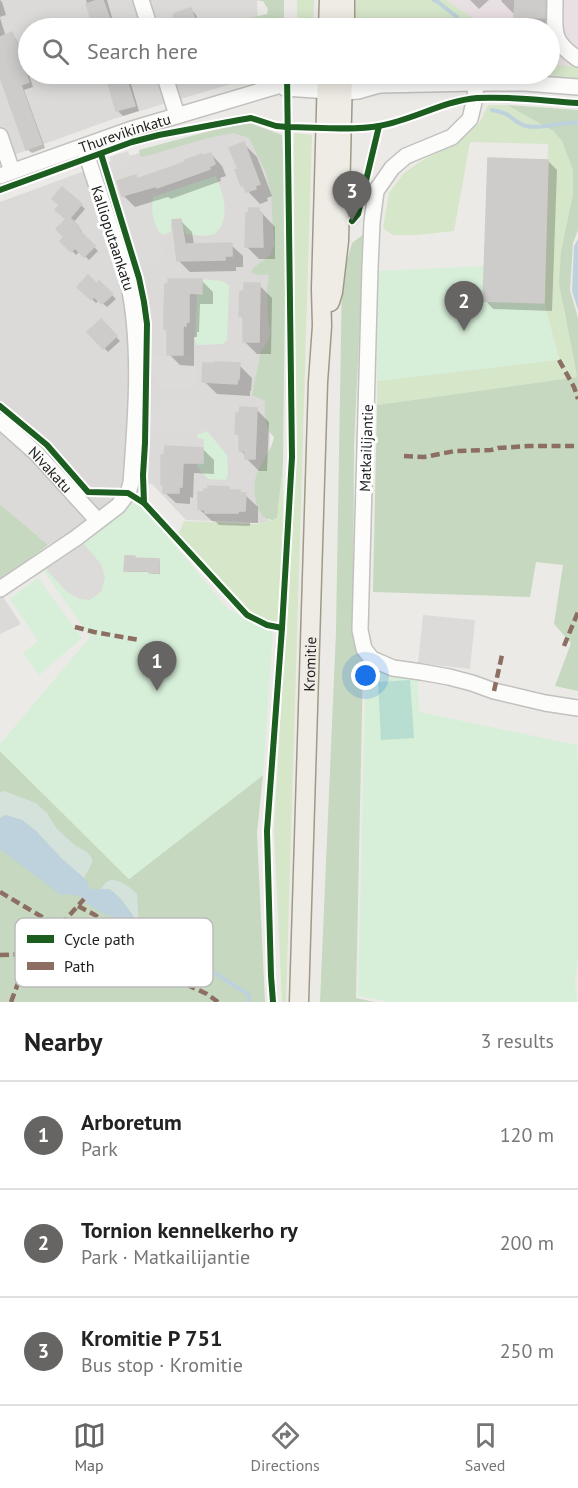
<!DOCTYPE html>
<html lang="en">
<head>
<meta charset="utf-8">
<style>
	:root { --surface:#fff; --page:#f2f2f2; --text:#222; --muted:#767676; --line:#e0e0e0; --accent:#666564 }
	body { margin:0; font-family:"PT Sans",sans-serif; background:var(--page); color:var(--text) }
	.you { position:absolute; left:366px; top:676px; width:21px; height:21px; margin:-15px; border:4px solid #fff; border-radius:50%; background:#1a73e8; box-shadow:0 0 0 9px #1a73e833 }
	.badge { display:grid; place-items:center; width:39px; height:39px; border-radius:50%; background:var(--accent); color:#fff; font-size:20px; font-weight:700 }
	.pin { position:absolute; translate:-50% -50px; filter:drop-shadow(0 2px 3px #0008) }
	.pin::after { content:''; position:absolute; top:32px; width:21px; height:18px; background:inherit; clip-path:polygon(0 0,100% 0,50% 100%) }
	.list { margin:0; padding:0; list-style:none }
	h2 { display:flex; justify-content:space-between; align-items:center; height:78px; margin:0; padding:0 24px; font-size:26px }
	h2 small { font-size:20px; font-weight:400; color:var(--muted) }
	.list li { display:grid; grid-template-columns:39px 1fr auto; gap:18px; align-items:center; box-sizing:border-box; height:108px; padding:0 24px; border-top:2px solid var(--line) }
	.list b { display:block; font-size:22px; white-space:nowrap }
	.list p { margin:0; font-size:20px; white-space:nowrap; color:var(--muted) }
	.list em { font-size:20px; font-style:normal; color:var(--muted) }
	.icon { flex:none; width:33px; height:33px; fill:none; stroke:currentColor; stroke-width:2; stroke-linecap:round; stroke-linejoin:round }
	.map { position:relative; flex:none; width:578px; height:1002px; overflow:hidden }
	.search { position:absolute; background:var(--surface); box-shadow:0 3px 15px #0003; left:18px; right:18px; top:18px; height:66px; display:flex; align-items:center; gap:15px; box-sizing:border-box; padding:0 21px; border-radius:33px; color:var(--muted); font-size:22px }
	.sheet { height:402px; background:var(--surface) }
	nav { display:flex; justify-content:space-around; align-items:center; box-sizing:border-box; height:84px; border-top:2px solid var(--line); background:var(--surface); font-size:16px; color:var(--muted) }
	nav a { display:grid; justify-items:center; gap:3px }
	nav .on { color:var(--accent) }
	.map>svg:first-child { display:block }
	.residential { fill:#dbdad8 }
	.industrial { fill:#e9e0e4 }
	.grass { fill:#d6e6c9 }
	.forest { fill:#c6d8bf }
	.wetland { fill:#d5e1db }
	.park { fill:#d7efd9 }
	.pitch { fill:#b7ded1 }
	.parking { fill:#dcdbda }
	.water { fill:#bdd2dc }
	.shadow { fill:#0003 }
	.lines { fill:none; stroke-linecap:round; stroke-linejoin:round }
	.stream { stroke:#bdd2dc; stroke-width:4 }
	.building { fill:#ceccca; stroke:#cfccc8; stroke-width:1.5 }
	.minor-casing { stroke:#c2c1bf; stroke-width:18 }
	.major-casing { stroke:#9f9986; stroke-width:21 }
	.minor { stroke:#fcfcfb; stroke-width:15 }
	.major { stroke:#efece5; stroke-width:18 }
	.quiet { stroke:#8d6e63; stroke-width:4.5; stroke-dasharray:9 4.5; stroke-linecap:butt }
	.cycleway-casing { stroke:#fff; stroke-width:10 }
	.cycleway { stroke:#1b5e20; stroke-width:6 }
	.labels { text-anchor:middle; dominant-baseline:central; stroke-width:6; stroke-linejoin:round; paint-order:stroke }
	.street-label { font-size:15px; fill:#1e1e1e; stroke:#fff }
	.key { fill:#fff; stroke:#bcbcbc; stroke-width:1.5 }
	.key-label { font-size:16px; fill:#1e1e1e }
</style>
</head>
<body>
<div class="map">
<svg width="578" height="1002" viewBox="0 0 578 1002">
	<rect width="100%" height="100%" fill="#eceae7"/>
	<g class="residential">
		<path d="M0 0H257L258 28H28V74H261V75L113 119 0 160Z"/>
		<path d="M244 126 275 164 268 523 186 520 151 483 113 510 48 545 0 504V202L117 159Z"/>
		<path d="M1 594 21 624 0 634V595Z"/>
	</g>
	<path class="industrial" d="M446 0H578V66L550 65V28H484L476 20Z"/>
	<g class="grass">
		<path d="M297 0H314L313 28H297Z"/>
		<path d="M356 0H446L476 20 484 28H354Z"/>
		<path d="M550 65 578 66V81L463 74H550Z"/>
		<path d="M488 105H507L553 131 562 141 573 170V194L561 251 564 311 577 377 377 405V381L559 359 544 303 548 144 470 142 454 231 417 235H393L383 228 389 193 404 173 423 160 459 142 480 122Z"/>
		<path d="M294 133 312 135 286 1002H282L274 831 295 457Z"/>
		<path d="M283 464V537L280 611 279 622C269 626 258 619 249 614L178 535 184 521 256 524 277 519Z"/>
	</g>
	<g class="forest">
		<path d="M253 0H284V28H224C235 19 253 18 267 14L268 9 263 1Z"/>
		<path d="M507 105 578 110V230L573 243 570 290 578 318V691L555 686 571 643 554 624 563 565 536 562 530 597 373 592 377 405 577 377 559 283 561 251 573 194V170L562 141 553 131Z"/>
		<path d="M250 123 282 135 286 206 283 464 277 518 273 520C271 520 266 518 264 517 254 509 253 487 256 476 260 462 272 451 274 437 263 427 265 415 265 401L252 395 261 351 269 339 270 329 268 321 267 289 269 275H259L252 273V269L270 255 274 245 271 194 266 173 249 138 233 133 208 138 143 157 140 156 139 150 225 127Z"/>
		<path d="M364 234 354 446 353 628 356 648 363 663 356 998 375 1002H320L336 631 342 278 352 243Z"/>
		<path d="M0 504 48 545 0 581Z"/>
		<path d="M0 751 129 879 263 775 257 833 265 1002H0Z"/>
	</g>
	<g class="wetland">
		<path d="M4 791 36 803 47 813 57 829 76 846 86 851 92 858V863L84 878 61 858 37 832 22 820 5 815 0 818V792Z"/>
		<path d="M111 880C121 880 130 887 137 894L139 925 120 898 110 889 100 890 106 882Z"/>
	</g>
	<g class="park">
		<path d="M216 176C223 195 232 217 215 234L205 236 186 234 181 221 171 223V232L162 235C152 226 151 209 153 197Z"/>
		<path d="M484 266 544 303 559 360 377 381 378 271Z"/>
		<path d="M202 279 222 281 229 285 227 340 223 344 198 345 195 342 197 294H202Z"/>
		<path d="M207 431 227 455 228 473 226 480 208 479 198 468 197 463H203L204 439 197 438V434H200Z"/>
		<path d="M137 500 227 608 249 620 273 629 263 775 129 879 0 751V744L90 637 42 568Z"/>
		<path d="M38 578 82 638 39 675 23 653 38 641 10 599Z"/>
		<path d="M366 665 418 678 419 712 577 745 578 771V958L575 982 577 1002H390L358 996Z"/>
	</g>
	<path class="pitch" d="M410 680 414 738 381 740 378 682Z"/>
	<g class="parking">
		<path d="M128 151 132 165 114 170 110 157Z"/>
		<path d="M146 195 166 258 139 267 119 204Z"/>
		<path d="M151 355 196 356V389L157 388V376H150Z"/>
		<path d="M157 401 201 402 200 423 207 431 200 434 148 433 149 412H157Z"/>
		<path d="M84 544 101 564 105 577 102 590 96 596 89 600 80 599 67 592 46 569Z"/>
		<path d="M423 615 475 620 470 669 418 663Z"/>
	</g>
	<g class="water">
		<path d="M578 239V310L572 291 574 246Z"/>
		<path d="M5 815 22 820 37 832 61 858 84 878 91 889C96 890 107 888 110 890 121 896 132 914 139 925 123 921 108 917 94 908 78 899 84 893 61 895L0 849V818Z"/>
	</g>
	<g class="shadow">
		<path d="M0 0 2 2 6 15 0 17Z"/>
		<path d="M86 0H107L115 28H96Z"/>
		<path d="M470 0H489L479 9Z"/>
		<path d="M502 0H550L553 26 525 25 501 1Z"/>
		<path d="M191 9 196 15 201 28H182L178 24Z"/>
		<path d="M0 18 6 37 12 34 16 39 23 55 28 53V68L27 69 33 87 24 90 45 148 32 153 27 149 0 75Z"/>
		<path d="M109 74H130H128L139 111 123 116 117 110Z"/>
		<path d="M200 74H213L203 77Z"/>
		<path d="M214 74H231L232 78 220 82Z"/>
		<path d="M244 144 257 157 272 196 267 198 268 201 260 204 242 185 239 170Z"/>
		<path d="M211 154 222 166 226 176 220 178 221 181 171 199 168 197 135 207 123 195 136 177 139 180Z"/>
		<path d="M548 161 557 170 552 311 493 309 485 300Z"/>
		<path d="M81 205 85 209 73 223 82 231 80 233 98 251 89 260 80 251 76 255 62 241 66 237 58 229Z"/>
		<path d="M258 209 275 227V259H259L246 246Z"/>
		<path d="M180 220 192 232 194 245H231L243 256V267H236V271L190 272 178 260Z"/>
		<path d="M202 281 213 292V304H200L199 332H197V337H194V366L180 365 169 354V331L166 328V286Z"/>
		<path d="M99 283 116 299 107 307 99 300 96 303 79 287 97 286Z"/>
		<path d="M259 285 272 298 271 354H257L244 341V319L241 316Z"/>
		<path d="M101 321 120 341 108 352 89 332Z"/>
		<path d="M239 365 252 378 251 391H250V396L217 394 204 381Z"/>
		<path d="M256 409 269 422 267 471H259L246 458V456L240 450 241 437 237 433Z"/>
		<path d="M203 449 214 460V474L194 473 193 498 190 497V504L176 503 164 492 165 487 162 484V456Z"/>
		<path d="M228 488 231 492H240L243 495H245L258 507V523H250V526L219 525 216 522 212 521 199 509Z"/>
		<path d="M136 560H158L160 562V574H152L150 572H128L126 570Z"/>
	</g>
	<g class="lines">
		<g class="stream">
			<path d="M434 0 438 2 457 17"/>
			<path d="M470 24 475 28"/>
			<path d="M492 110C497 111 502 112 506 114 513 118 518 124 526 126 543 130 561 121 578 123"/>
			<path d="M135 922 249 995V1002"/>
		</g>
	</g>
	<g class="building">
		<path d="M98 0H103L113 28H94L86 4Z"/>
		<path d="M515 0H545V18L514 17Z"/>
		<path d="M191 8 198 28H180L179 24 177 25 173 15 175 14V13Z"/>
		<path d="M12 32 21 54 28 52V63L23 65 29 82 21 85 42 144 26 150 0 77V37Z"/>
		<path d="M108 74H125L135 106 116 111 107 80 109 79Z"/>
		<path d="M244 142 260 184 255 186 256 189 246 192 243 185 241 186 235 170 238 169 229 148Z"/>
		<path d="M211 153 215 164 209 167 210 169 157 188V186L122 196 117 181 136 175 137 179 185 162V160L202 154V156Z"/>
		<path d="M488 158 548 160 544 303 483 301Z"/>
		<path d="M62 187 82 204 70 218 79 226 77 228 95 246 84 257 75 248 71 252 60 241 64 237 56 229 66 219 55 210 59 205 52 199Z"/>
		<path d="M249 208H259V213H262L263 247H245L246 213 249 212Z"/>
		<path d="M181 219 185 244 232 243V256H225V260L177 261 172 220Z"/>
		<path d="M88 275 97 284 99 281 113 294 102 304 94 297 91 300 77 287Z"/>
		<path d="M168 279H202V294L189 293V322H186V326H183V355H167V329H164V309L165 284H168Z"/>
		<path d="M244 283H260L259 342H243V316H239L240 291H244Z"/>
		<path d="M101 319 117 336 103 349 87 332Z"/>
		<path d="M215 362 240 363 239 379H238L237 384 202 382 203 363H215Z"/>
		<path d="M240 407 257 408 255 459H245V451H239V434H235L236 413H239Z"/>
		<path d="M165 446 203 448V463H183L182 487H179V493H163V485H161V455H164Z"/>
		<path d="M208 486 229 487V490H240V493H246L245 511H238V513H205V510L198 509V492H204V489H208Z"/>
		<path d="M125 556H135L134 558 159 559V573H149V571H124Z"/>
	</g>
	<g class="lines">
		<defs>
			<g id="minor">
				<path d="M141 0 150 28"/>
				<path d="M555 0C555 31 550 40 578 59"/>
				<path d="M164 74 177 115"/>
				<path d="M476 83 475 98 470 119 452 137 406 156 392 168 376 191 372 222 370 267 360 630 364 649 372 659 393 668 421 672 449 677 472 683 494 691 545 703 578 708"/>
				<path d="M285 88 343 92 358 91 379 85 476 83H525L578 87"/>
				<path d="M0 136 12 171"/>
				<path id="s1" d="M0 176 129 130 284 84C319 76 345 75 379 85"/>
				<path id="s2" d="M0 421 36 453 98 521"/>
				<path d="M0 589 76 538 118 506 128 493 131 483C136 417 142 345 128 281L84 147"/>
			</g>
			<g id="major">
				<path d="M328 28 329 0"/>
				<path d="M345 28V0"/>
				<path d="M330 302 333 292 339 241 343 74"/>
				<path id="s3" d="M299 1002 318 382 322 326 321 289 327 74"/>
			</g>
		</defs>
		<use href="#minor" class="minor-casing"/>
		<use href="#major" class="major-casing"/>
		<use href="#minor" class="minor"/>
		<use href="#major" class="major"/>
		<g class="quiet">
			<path d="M559 360 574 387 578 399"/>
			<path d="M404 456 424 457 455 451 491 450 498 448 529 446H578"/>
			<path d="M75 627 94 632 139 640"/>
			<path d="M564 646 578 612"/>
			<path d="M494 691 502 655"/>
			<path d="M0 892 59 927"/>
			<path d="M78 906 95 915 123 937 136 951 179 981 207 994 218 1002"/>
			<path d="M0 955 29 954"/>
			<path d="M11 1002 29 954 59 927 84 899"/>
		</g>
		<defs>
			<g id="cycleway">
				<path d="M0 190 132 142 159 135 239 120 251 118 276 126 287 127C315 127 353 131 379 126 413 120 443 101 477 98 510 96 545 101 578 103"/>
				<path d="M352 221 358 214 379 126"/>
				<path d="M0 406 47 445 88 492 128 493 144 503 143 475 145 443 147 324 144 302 139 278 101 154"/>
				<path d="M144 503 247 615 267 625 282 628"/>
				<path d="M273 1002 271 976 267 831 282 628 292 457 287 74"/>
			</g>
		</defs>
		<use href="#cycleway" class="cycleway-casing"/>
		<use href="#cycleway" class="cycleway"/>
	</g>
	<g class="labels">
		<g class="street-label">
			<text stroke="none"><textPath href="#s1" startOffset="132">Thurevikinkatu</textPath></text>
			<text transform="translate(113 238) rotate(72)">Kallioputaankatu</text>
			<text transform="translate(366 448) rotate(-88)">Matkailijantie</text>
			<text stroke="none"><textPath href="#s2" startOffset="70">Nivakatu</textPath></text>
			<text stroke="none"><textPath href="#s3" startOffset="338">Kromitie</textPath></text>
		</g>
	</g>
	<rect x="15" y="918" width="198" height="69" rx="9" class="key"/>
	<rect x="27" y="935" width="27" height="8" fill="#1b5e20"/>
	<rect x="27" y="962" width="27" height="8" fill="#8d6e63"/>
	<g class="key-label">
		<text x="64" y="945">Cycle path</text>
		<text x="64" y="972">Path</text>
	</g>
</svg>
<div class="you"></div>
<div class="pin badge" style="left:157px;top:691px">1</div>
<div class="pin badge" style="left:464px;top:331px">2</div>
<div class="pin badge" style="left:352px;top:221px">3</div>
<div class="search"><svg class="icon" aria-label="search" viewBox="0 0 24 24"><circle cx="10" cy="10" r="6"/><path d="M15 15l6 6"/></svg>Search here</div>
</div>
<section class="sheet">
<h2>Nearby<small>3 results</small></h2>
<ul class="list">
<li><span class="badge">1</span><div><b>Arboretum</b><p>Park</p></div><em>120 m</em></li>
<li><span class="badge">2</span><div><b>Tornion kennelkerho ry</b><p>Park · Matkailijantie</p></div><em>200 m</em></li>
<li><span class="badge">3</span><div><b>Kromitie P 751</b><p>Bus stop · Kromitie</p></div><em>250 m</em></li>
</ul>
</section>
<nav>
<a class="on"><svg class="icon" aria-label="map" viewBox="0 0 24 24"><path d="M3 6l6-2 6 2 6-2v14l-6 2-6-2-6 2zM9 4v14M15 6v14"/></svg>Map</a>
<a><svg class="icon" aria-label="directions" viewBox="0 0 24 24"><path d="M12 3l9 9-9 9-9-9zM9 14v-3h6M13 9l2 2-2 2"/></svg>Directions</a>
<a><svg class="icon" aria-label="saved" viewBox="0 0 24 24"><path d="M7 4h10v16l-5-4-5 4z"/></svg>Saved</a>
</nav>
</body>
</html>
